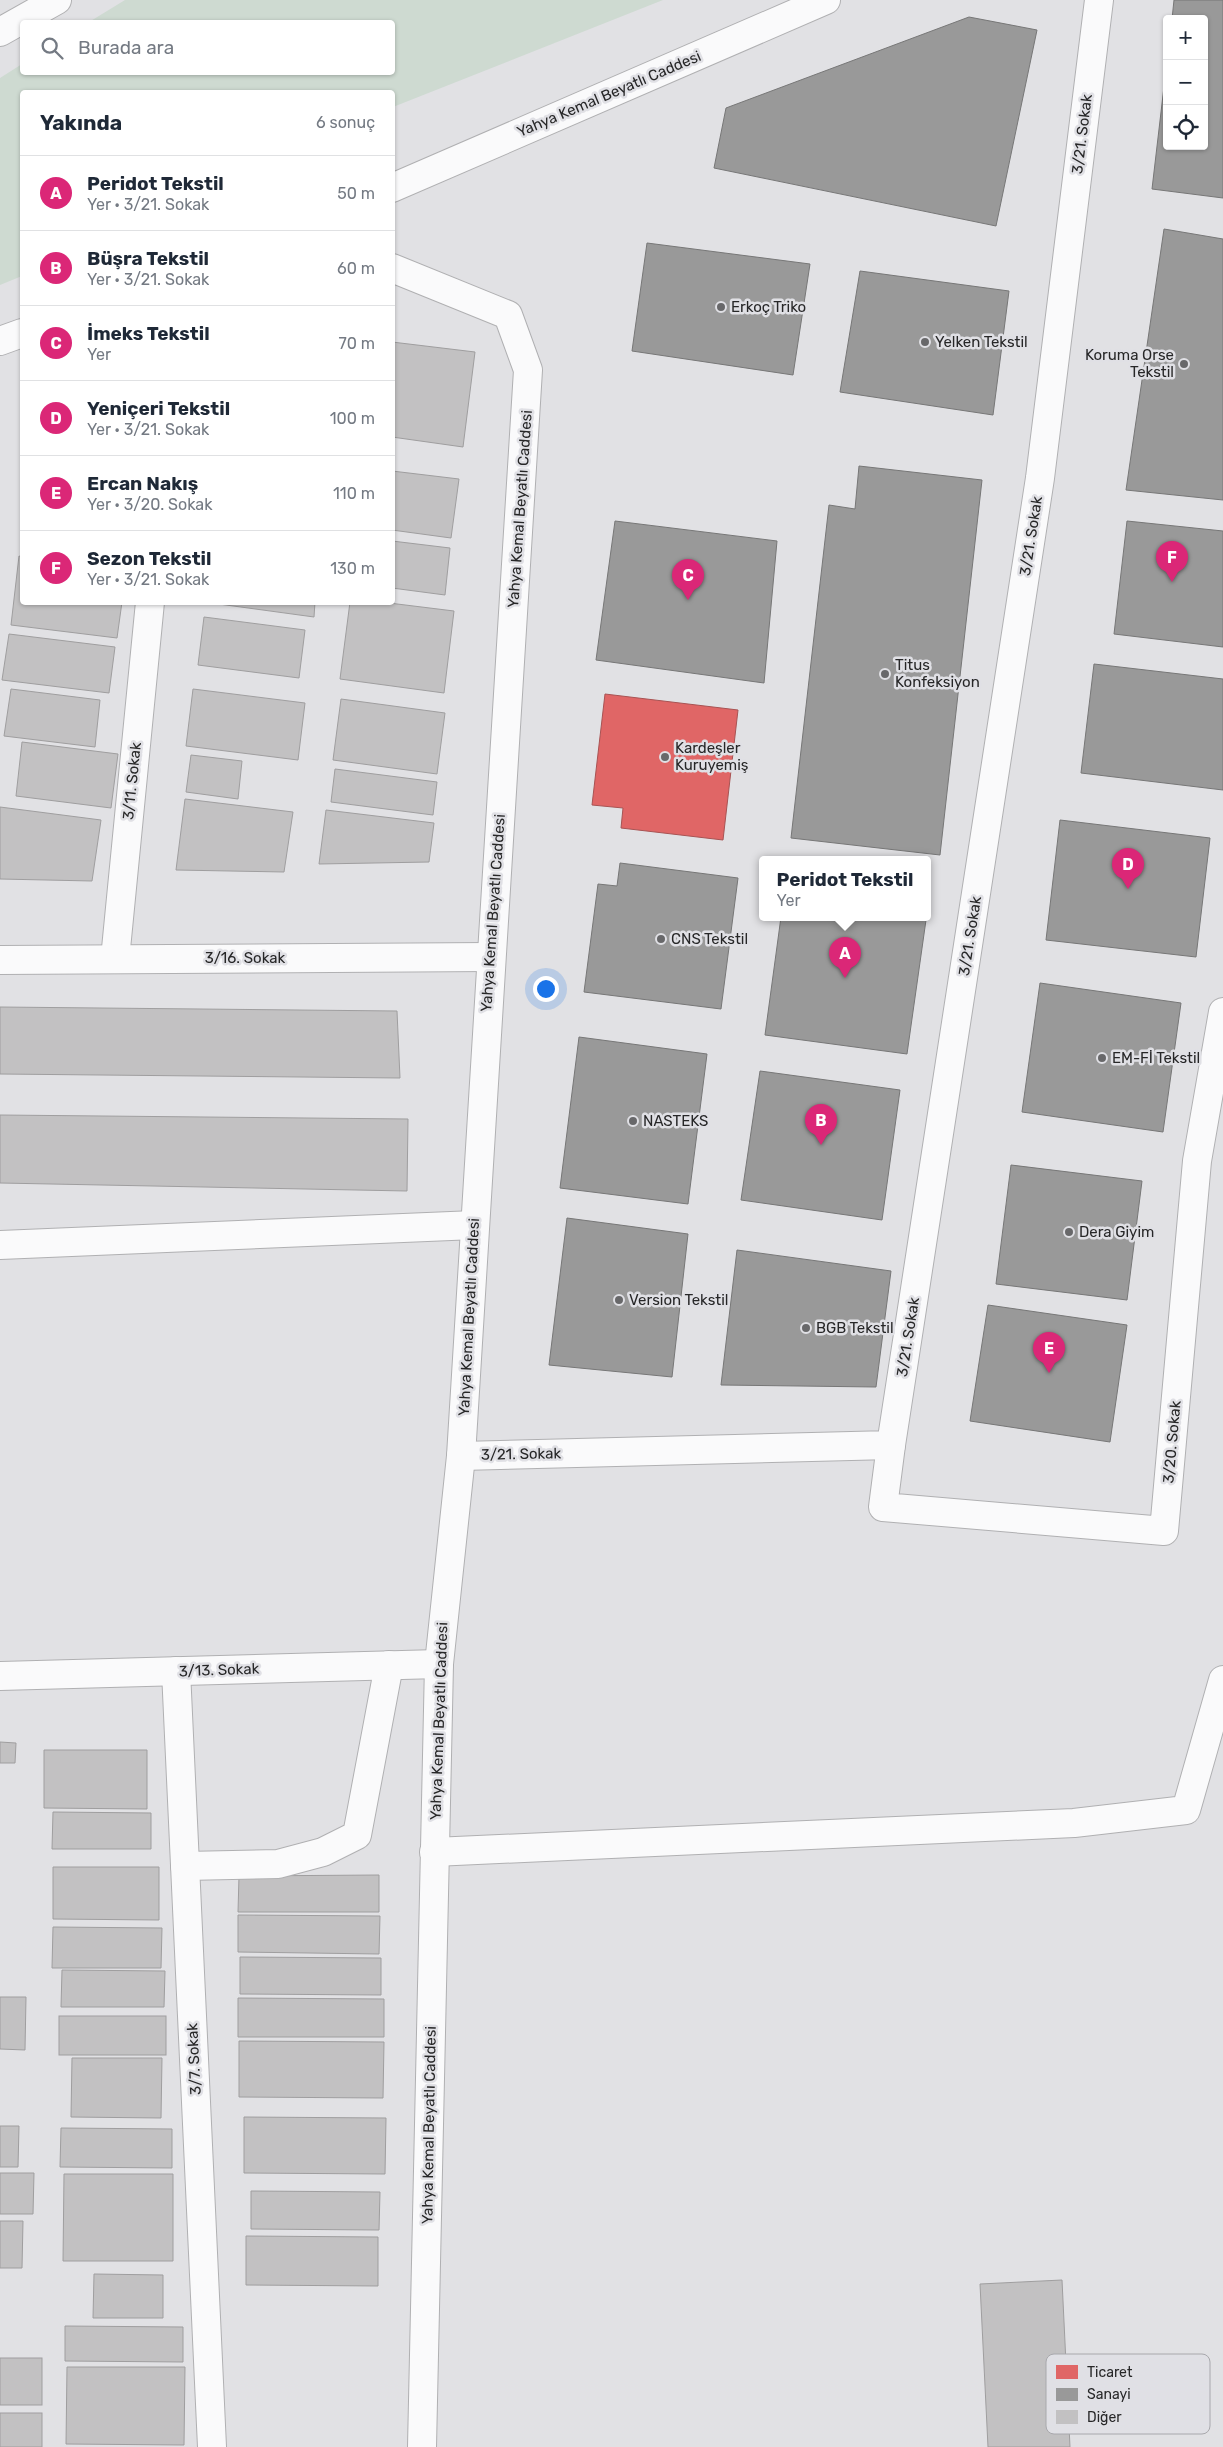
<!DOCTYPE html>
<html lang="tr">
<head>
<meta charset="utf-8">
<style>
	:root { --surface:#fff; --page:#f6f6f7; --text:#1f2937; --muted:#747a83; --line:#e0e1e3; --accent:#db2777 }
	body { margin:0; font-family:Rubik,sans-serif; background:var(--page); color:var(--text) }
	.controls { position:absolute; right:15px; top:15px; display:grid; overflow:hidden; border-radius:5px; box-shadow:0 1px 4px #0004 }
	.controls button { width:45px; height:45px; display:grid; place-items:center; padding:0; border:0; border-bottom:1px solid var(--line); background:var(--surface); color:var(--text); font:25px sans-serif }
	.you { position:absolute; left:545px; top:988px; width:18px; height:18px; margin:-12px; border:4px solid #fff; border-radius:50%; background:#1a73e8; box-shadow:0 0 0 8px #1a73e833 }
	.badge { display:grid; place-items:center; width:32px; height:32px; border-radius:50%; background:var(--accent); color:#fff; font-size:16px; font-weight:700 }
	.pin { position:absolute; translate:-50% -41px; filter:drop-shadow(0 1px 2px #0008) }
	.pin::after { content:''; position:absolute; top:26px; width:18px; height:15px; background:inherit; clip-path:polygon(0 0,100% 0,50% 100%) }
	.popup { position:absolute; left:759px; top:856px; width:172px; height:65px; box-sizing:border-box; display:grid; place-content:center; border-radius:5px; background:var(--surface); filter:drop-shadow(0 1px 4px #0005); font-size:16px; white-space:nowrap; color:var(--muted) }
	.popup b { font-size:19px; color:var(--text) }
	.popup::after { content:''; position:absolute; left:50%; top:100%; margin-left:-10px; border:10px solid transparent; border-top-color:var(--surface) }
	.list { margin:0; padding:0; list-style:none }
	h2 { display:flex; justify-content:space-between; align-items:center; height:65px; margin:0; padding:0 20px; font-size:21px }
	h2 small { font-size:16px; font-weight:400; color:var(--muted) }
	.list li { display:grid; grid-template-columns:32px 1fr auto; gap:15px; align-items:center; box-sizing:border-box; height:75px; padding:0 20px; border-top:1px solid var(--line) }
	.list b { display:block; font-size:19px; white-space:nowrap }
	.list p { margin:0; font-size:16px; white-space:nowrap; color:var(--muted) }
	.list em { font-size:16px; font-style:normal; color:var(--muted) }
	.icon { flex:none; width:28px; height:28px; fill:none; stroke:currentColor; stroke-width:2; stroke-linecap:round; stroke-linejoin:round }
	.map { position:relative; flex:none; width:1223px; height:2447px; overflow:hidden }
	.search { position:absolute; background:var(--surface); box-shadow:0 1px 4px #0004; left:20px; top:20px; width:375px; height:55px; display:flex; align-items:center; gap:12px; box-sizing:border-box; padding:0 18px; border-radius:5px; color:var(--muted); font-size:19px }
	.panel { position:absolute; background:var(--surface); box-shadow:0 1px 4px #0004; left:20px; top:90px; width:375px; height:515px; border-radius:5px }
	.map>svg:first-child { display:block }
	.green { fill:#cedad1 }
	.shops { fill:#e06666; stroke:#a85353 }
	.industry { fill:#999; stroke:#777 }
	.building { fill:#c2c1c2; stroke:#9f9e9f }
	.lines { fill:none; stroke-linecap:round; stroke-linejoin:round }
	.minor-casing { stroke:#b0b0b2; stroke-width:30 }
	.major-casing { stroke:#b0b0b2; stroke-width:30 }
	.minor { stroke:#fafafb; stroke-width:28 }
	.major { stroke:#fafafb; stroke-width:28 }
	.poi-dot { fill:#68686a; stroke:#e0e0e5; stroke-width:2 }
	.labels { text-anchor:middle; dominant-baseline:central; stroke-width:5; stroke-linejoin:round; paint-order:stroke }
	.street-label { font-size:15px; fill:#272728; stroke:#e0e0e5 }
	.poi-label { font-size:15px; fill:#272728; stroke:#e0e0e5; text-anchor:start }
	.key { fill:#e0e0e5; stroke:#a8a8ac; stroke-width:1 }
	.key-label { font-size:14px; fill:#272728 }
</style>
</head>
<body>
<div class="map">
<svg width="1223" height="2447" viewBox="0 0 1223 2447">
	<rect width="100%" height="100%" fill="#e1e1e4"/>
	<path class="green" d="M125 0H663L393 107 392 92H22V276L0 285V78L22 64V72H392V22H89Z"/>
	<path class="shops" d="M605 694 738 710 723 840 621 828 623 808 592 805Z"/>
	<g class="industry">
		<path d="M1174 0H1223V198L1152 189 1167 61V146H1204V19H1172Z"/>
		<path d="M969 17 1037 30 996 226 714 168 726 108Z"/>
		<path d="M1164 229 1223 239V500L1126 490Z"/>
		<path d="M647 243 810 264 793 375 632 351Z"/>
		<path d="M860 271 1009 291 993 415 840 392Z"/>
		<path d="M859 466 982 480 940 855 791 838 829 505 855 509Z"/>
		<path d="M615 521 777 541 764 683 596 660Z"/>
		<path d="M1127 521 1223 531V647L1114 634Z"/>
		<path d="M1094 664 1223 679V790L1081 773Z"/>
		<path d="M1060 820 1210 838 1196 957 1046 940Z"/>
		<path d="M620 863 738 878 721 1009 584 992 598 884 617 886Z"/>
		<path d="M781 917H904L926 920 907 1054 765 1035Z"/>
		<path d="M1040 983 1181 1003 1163 1132 1022 1112Z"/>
		<path d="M579 1037 707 1054 688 1204 560 1188Z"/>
		<path d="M760 1071 900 1090 882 1220 741 1200Z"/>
		<path d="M1011 1165 1142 1181 1127 1300 996 1284Z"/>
		<path d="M567 1218 688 1234 672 1377 549 1365Z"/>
		<path d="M737 1250 891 1271 876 1387 721 1385Z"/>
		<path d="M988 1305 1127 1325 1110 1442 970 1421Z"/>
	</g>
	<g class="building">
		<path d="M392 342 475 352 463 447 392 437Z"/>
		<path d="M392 471 459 479 451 538 392 530Z"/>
		<path d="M392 541 450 548 445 595 392 588Z"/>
		<path d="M19 556 22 557V602H122L117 638 11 625Z"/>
		<path d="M204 602H315L314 617Z"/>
		<path d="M350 602H381L454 611 444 693 340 679Z"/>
		<path d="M204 617 305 630 299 678 198 665Z"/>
		<path d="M9 634 115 647 109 693 2 680Z"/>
		<path d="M11 689 100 700 95 747 4 736Z"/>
		<path d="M193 689 305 703 298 760 186 746Z"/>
		<path d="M341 699 445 713 437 774 333 760Z"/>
		<path d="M22 742 118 754 111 808 16 796Z"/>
		<path d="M191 755 242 761 238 799 186 792Z"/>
		<path d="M335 769 437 782 433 815 331 802Z"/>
		<path d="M185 799 293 812 284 872 176 870Z"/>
		<path d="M0 807 101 820 92 881 0 879Z"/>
		<path d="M326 810 434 823 429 862 319 864Z"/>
		<path d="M0 1007 397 1011 400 1078 0 1074Z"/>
		<path d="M0 1115 408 1119 407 1191 0 1183Z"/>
		<path d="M0 1742 16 1743 15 1763H0Z"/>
		<path d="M44 1750H147V1809L44 1808Z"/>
		<path d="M53 1812 151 1813V1849H52Z"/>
		<path d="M53 1867H159V1920L53 1919Z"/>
		<path d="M379 1875V1912H238L239 1876Z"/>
		<path d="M238 1915 380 1916 379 1954 238 1952Z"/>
		<path d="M53 1927 162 1928 161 1968H52Z"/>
		<path d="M240 1957 381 1958V1995L240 1994Z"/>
		<path d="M62 1970 165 1971 164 2007H61Z"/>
		<path d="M0 1997H26L25 2050 0 2049Z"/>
		<path d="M238 1998 384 1999V2037H238Z"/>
		<rect x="59" y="2016" width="107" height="39"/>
		<path d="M239 2041 384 2042 383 2098 239 2097Z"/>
		<path d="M72 2058H162L161 2118 71 2117Z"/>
		<path d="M244 2117 386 2118 385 2174 244 2173Z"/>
		<path d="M0 2126H19L18 2167H0Z"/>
		<path d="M61 2128 172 2129V2168L60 2167Z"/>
		<path d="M0 2173H34L33 2214H0Z"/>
		<path d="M64 2174H173V2261H63Z"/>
		<path d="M251 2191 380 2192 379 2230 251 2229Z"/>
		<path d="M0 2221H23L22 2268H0Z"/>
		<path d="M246 2236 378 2237V2286L246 2285Z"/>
		<path d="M94 2274 163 2275V2318H93Z"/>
		<path d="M1062 2280 1070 2447H988L980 2284Z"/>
		<path d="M65 2326 183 2327V2362L65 2361Z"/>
		<rect x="0" y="2358" width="42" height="47"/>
		<path d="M67 2367H185L184 2445 66 2444Z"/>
		<rect x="0" y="2413" width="42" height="34"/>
	</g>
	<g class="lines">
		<defs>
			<g id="minor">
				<path d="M0 32 57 0"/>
				<path d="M392 268 508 315 528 370 461 1456 439 1664 422 2447"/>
				<path d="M115 959 150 602"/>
				<path d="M0 960 490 957"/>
				<path d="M0 1245 475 1225"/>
				<path d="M891 1445 883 1507 1164 1531 1197 1161 1223 1012"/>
				<path d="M461 1456 891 1445 1040 478 1099 0"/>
				<path d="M176 1671 212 2447"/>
				<path d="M0 1676 439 1664"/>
				<path d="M434 1852 1074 1823 1186 1810 1223 1680"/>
				<path d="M185 1866 278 1864 323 1852 357 1835 389 1665"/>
			</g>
			<g id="major">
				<path d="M392 188 826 0"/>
				<path d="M0 341 22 333"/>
			</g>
		</defs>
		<use href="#minor" class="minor-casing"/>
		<use href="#major" class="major-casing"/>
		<use href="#minor" class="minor"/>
		<use href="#major" class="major"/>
	</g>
	<g class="poi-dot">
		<circle cx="721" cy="307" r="5"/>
		<circle cx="925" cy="342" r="5"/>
		<circle cx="1184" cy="364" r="5"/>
		<circle cx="885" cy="674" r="5"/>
		<circle cx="665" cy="757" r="5"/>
		<circle cx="661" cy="939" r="5"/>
		<circle cx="1102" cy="1058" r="5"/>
		<circle cx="633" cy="1121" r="5"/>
		<circle cx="1069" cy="1232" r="5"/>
		<circle cx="619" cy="1300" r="5"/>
		<circle cx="806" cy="1328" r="5"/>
	</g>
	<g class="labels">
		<g class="street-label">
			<text transform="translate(609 94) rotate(-23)">Yahya Kemal Beyatlı Caddesi</text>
			<text transform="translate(1082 134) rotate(-83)">3/21. Sokak</text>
			<text transform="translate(520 509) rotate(-86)">Yahya Kemal Beyatlı Caddesi</text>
			<text transform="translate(1031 536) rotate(-81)">3/21. Sokak</text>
			<text transform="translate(132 781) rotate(-84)">3/11. Sokak</text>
			<text transform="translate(493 913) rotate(-86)">Yahya Kemal Beyatlı Caddesi</text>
			<text transform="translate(970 936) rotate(-81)">3/21. Sokak</text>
			<text x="245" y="958">3/16. Sokak</text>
			<text transform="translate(469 1317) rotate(-87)">Yahya Kemal Beyatlı Caddesi</text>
			<text transform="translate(908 1337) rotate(-81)">3/21. Sokak</text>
			<text transform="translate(1172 1442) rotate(-85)">3/20. Sokak</text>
			<text transform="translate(521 1454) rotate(-1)">3/21. Sokak</text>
			<text transform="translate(219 1670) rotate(-2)">3/13. Sokak</text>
			<text transform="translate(439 1721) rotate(-88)">Yahya Kemal Beyatlı Caddesi</text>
			<text transform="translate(194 2059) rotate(-93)">3/7. Sokak</text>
			<text transform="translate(429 2125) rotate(-89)">Yahya Kemal Beyatlı Caddesi</text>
		</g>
		<g class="poi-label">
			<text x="731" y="307">Erkoç Triko</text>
			<text x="935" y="342">Yelken Tekstil</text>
			<text x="1174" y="355" text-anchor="end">Koruma Orse<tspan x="1174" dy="17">Tekstil</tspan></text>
			<text x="895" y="665">Titus<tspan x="895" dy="17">Konfeksiyon</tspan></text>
			<text x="675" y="748">Kardeşler<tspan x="675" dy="17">Kuruyemiş</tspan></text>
			<text x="671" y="939">CNS Tekstil</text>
			<text x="1112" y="1058">EM-Fİ Tekstil</text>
			<text x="643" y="1121">NASTEKS</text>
			<text x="1079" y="1232">Dera Giyim</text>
			<text x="629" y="1300">Version Tekstil</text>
			<text x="816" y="1328">BGB Tekstil</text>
		</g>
	</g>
	<rect x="1046" y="2354" width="164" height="80" rx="8" class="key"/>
	<rect x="1056" y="2365" width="22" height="14" fill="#e06666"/>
	<rect x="1056" y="2388" width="22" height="13" fill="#999"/>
	<rect x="1056" y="2410" width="22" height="14" fill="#c2c1c2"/>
	<g class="key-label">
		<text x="1087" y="2377">Ticaret</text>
		<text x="1087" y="2399">Sanayi</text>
		<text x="1087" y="2422">Diğer</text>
	</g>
</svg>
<div class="controls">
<button>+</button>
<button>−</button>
<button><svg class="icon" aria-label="locate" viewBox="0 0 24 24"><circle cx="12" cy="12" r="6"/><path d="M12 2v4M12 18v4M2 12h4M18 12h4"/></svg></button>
</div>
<div class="you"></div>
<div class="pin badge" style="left:845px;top:978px">A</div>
<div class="popup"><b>Peridot Tekstil</b>Yer</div>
<div class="pin badge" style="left:821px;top:1145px">B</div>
<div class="pin badge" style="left:688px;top:600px">C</div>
<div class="pin badge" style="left:1128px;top:889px">D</div>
<div class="pin badge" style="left:1049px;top:1373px">E</div>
<div class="pin badge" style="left:1172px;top:582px">F</div>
<div class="search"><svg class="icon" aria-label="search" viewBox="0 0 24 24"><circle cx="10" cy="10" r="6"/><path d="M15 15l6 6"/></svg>Burada ara</div>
<section class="panel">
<h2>Yakında<small>6 sonuç</small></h2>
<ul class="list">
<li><span class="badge">A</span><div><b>Peridot Tekstil</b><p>Yer · 3/21. Sokak</p></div><em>50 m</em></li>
<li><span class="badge">B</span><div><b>Büşra Tekstil</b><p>Yer · 3/21. Sokak</p></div><em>60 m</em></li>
<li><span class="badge">C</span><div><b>İmeks Tekstil</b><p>Yer</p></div><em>70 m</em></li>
<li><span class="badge">D</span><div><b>Yeniçeri Tekstil</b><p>Yer · 3/21. Sokak</p></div><em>100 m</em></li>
<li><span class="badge">E</span><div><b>Ercan Nakış</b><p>Yer · 3/20. Sokak</p></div><em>110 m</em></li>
<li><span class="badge">F</span><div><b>Sezon Tekstil</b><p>Yer · 3/21. Sokak</p></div><em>130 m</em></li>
</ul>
</section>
</div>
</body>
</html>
